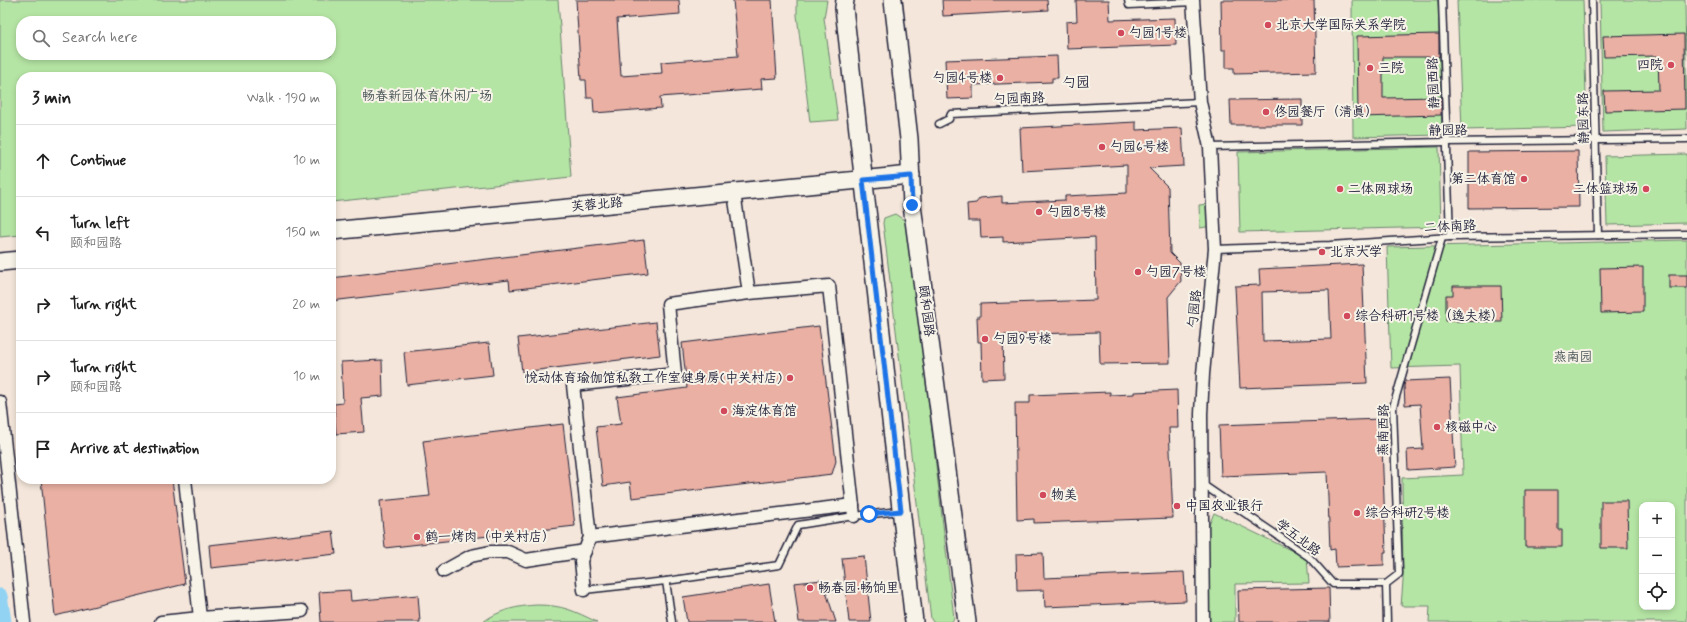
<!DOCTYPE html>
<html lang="en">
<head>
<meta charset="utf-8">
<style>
	:root { --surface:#fff; --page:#f6f6f6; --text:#222; --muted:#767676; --line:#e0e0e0 }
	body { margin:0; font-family:Mynerve,"LXGW WenKai TC",sans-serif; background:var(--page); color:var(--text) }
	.controls { position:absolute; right:12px; bottom:12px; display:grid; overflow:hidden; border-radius:8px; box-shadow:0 2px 6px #0003 }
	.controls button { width:36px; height:36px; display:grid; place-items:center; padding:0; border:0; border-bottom:1px solid var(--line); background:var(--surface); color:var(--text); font:20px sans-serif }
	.stop { position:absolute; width:12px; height:12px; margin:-9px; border:3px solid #1a73e8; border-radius:50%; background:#fff }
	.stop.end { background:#1a73e8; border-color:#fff; box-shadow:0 1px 4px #0008 }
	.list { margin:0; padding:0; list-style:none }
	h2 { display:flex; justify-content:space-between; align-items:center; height:52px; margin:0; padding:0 16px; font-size:17px }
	h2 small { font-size:13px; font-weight:400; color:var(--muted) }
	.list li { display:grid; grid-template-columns:26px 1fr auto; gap:12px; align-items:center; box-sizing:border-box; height:72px; padding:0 16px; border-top:1px solid var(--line) }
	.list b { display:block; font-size:15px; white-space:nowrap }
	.list p { margin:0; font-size:13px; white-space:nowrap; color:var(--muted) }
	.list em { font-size:13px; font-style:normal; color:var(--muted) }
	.icon { flex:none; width:22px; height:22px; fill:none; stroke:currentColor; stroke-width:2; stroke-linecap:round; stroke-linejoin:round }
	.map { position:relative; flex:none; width:1687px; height:622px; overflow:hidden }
	.search { position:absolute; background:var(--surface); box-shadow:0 2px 6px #0003; left:16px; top:16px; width:320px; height:44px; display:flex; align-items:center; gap:10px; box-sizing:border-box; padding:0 14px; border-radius:16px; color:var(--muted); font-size:15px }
	.panel { position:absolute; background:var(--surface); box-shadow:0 2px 6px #0003; left:16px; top:72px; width:320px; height:412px; border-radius:16px }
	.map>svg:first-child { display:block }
	.green { fill:#b5e5a4; stroke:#6c8470; fill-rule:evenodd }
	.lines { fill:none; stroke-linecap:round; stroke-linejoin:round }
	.canal { stroke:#92d3f4; stroke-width:15 }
	.building { fill:#e9b0a3; stroke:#22223b; fill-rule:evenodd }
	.lane-casing { stroke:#22223b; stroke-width:9 }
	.street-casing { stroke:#22223b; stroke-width:15 }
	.secondary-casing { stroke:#22223b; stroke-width:20 }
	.lane { stroke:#f7f3e8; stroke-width:6 }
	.street { stroke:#f7f3e8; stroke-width:12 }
	.secondary { stroke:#f7f3e8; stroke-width:17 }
	.route { stroke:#1a73e8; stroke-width:5 }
	.poi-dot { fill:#d1495b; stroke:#f7f3e8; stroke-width:1.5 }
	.labels { text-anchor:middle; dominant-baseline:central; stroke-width:4; stroke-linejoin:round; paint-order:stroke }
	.poi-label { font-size:13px; fill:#22223b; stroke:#f7f3e8; text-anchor:start }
	.street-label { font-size:13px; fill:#22223b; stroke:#f7f3e8 }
	.park-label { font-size:13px; fill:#475355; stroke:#f7f3e8 }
	.neighbourhood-label { font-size:14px; fill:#22223b; stroke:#f7f3e8 }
</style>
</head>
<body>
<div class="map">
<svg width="1687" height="622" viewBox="0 0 1687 622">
	<rect width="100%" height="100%" fill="#f4e6da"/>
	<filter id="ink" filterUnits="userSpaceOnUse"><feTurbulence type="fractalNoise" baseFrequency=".025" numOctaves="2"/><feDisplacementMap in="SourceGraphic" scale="8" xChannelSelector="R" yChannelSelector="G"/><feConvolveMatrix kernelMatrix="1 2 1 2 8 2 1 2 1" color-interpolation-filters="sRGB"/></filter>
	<g filter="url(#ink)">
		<g class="green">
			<path d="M0 0H558L571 177 331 202V77H21V235L0 237ZM21 21H331V55H21Z"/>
			<path d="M797 0H827L824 18 838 120 810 122 797 15Z"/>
			<path d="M1352 0H1438L1442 135 1353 137Z"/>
			<path d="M1457 0H1583L1587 127 1462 130Z"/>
			<path d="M1600 0H1685L1687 129 1603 132Z"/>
			<path d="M1439 147 1441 227 1240 232 1238 152Z"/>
			<path d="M1687 154V223L1607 225 1605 156Z"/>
			<path d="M1210 204 1212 226 1200 228 1199 205Z"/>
			<path d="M895 214 904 220 908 228 954 618 952 622H933L931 619 883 223 884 218Z"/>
			<path d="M1687 240V622H1429L1430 606H1401L1403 581 1402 478 1463 475 1460 366 1391 368 1387 247ZM1642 505H1672V607H1642Z"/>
			<path d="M1214 513 1307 558 1309 583 1235 584V622H1209L1207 530Z"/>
			<path d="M537 605C563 605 574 611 597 622H483C499 610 517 606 537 605Z"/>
		</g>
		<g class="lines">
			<path class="canal" d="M0 596 4 622"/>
		</g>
		<g class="building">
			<path d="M576 0H679L680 14 617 19 621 76 662 73 661 62 738 56 733 0H772L777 78 761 79 762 89 660 97 661 108 594 113 593 98H587L586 80H581Z"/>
			<path d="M942 0H1047L1048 10 943 16Z"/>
			<path d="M1076 0H1109L1110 20 1175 18 1176 45 1067 49 1066 22 1077 21Z"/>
			<path d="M1221 0H1314L1316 72 1234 74V68H1226V50H1222Z"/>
			<path d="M1439 34V57H1383V98L1441 97V115L1358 117 1357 36Z"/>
			<path d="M1684 34 1685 109 1605 111 1604 91 1659 90 1658 56 1604 57 1603 36Z"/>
			<path d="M1057 56 1058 78H1052V82L973 85V98L947 99 945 60Z"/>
			<path d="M1302 99V125H1231L1230 100Z"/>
			<path d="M1136 122V130L1182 128 1184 166 1149 168 1168 187 1170 253 1180 263 1181 281 1168 297 1170 363 1100 364 1099 332 1003 335 1004 378 982 379 981 342H978L977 317H980V304L1096 300 1095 237 1003 242V237L981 238 980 221H968L967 204 976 203 980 198 1002 196V203L1065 200V196L1127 193V165L1022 171 1020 128Z"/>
			<path d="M1578 151 1579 207 1469 208V152Z"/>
			<path d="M644 240 648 273 510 290 509 280 331 301V278Z"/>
			<path d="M1362 264 1367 383 1240 388 1235 286 1260 285 1259 269ZM1329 290 1331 339 1263 341 1262 292Z"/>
			<path d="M1643 267V312L1601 313 1600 268Z"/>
			<rect x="1669" y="275" width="18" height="13"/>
			<path d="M1453 286H1501L1502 322 1446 321V295H1453Z"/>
			<path d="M656 322 660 355 522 372 518 338Z"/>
			<path d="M819 326 836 461 832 474 632 498 630 482 603 486 596 427 621 424 617 397 687 388 682 343Z"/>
			<path d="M489 343 493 375 407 385 404 352Z"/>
			<path d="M382 360 383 396 361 398 364 432 336 434 334 404 343 403 341 362Z"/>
			<path d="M1450 379 1455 467 1408 470 1407 450 1423 449 1420 404 1405 405 1404 386 1405 381Z"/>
			<path d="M1177 390 1178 428H1169L1173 518 1034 523V519L1017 520 1015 403H1030V395L1110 392V395L1134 394V392Z"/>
			<path d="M1381 419 1386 552H1384V565L1336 567 1335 549 1330 550 1327 472 1221 476 1219 425Z"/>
			<path d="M563 424 575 526 385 548 380 501 430 496 423 441Z"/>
			<path d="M41 479H172L185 584 55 616Z"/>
			<path d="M1525 490H1558V530H1562V547H1525Z"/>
			<path d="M1601 501H1627L1628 548H1601Z"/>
			<path d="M333 531 336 554 211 568 209 545Z"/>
			<path d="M1043 553 1044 578 1184 572 1186 601 1045 607 1044 590 1017 591 1016 554Z"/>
			<path d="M864 556 871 622H849L842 558Z"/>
			<path d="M822 580 836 622H799L794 583Z"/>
			<path d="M769 584 775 622H687L683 597Z"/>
			<path d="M1329 588 1330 622H1239L1238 590Z"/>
			<path d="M350 590 351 601 418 595 420 622H321L319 592Z"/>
		</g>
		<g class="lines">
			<defs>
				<g id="lane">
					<path d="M1128 0 1129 5 1194 2"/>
					<path d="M1442 0 1450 237"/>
					<path d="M1592 0 1598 235"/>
					<path d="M939 124 949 119 951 114 1200 102"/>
					<path d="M1210 147 1446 142 1687 139"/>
					<path d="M1215 249 1330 245 1450 237 1687 234"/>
					<path d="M1202 484 1309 557 1333 584H1386"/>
					<path d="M666 581 672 622"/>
					<path d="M584 590 666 581 779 565 798 525 854 516 900 511"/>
					<path d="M1387 622 1386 584 1399 574 1393 407 1442 238"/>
				</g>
				<g id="street">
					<path d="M1193 0 1200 102 1210 147 1215 249 1203 374 1201 414 1203 622"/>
					<path d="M749 293 829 286 854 516"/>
					<path d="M0 402 24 622"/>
					<path d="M185 479 200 618 302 611"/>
					<path d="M590 537 853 505"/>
					<path d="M444 571 471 556 490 552H508L526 560 585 551"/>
					<path d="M584 590 581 561 590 537 573 385 675 374 668 304 749 293 734 193"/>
					<path d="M161 622 200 618"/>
				</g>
				<g id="secondary">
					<path d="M845 0 844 8 914 622"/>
					<path d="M893 0 909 139 912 205 967 622"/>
					<path d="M331 231 911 175"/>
					<path d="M0 262 21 260"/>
				</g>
			</defs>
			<use href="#lane" class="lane-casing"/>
			<use href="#street" class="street-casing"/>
			<use href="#secondary" class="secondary-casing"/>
			<use href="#lane" class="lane"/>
			<use href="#street" class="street"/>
			<use href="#secondary" class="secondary"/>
		</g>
	</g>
	<g class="lines" filter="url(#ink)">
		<path class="route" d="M869 514 901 511 863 180 911 176 912 205"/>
	</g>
	<g class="poi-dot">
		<circle cx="1268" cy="25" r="4"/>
		<circle cx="1121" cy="33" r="4"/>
		<circle cx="1671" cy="65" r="4"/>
		<circle cx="1370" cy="68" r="4"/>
		<circle cx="1000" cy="78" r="4"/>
		<circle cx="1266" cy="112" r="4"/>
		<circle cx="1102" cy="147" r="4"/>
		<circle cx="1524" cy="179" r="4"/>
		<circle cx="1340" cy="189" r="4"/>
		<circle cx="1646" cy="189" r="4"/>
		<circle cx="1039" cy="212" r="4"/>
		<circle cx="1322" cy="252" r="4"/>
		<circle cx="1138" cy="272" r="4"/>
		<circle cx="1347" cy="316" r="4"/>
		<circle cx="985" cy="339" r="4"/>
		<circle cx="790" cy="378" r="4"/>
		<circle cx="724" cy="411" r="4"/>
		<circle cx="1437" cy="427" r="4"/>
		<circle cx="1043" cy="495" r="4"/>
		<circle cx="1177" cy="506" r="4"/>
		<circle cx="1357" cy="513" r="4"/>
		<circle cx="417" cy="537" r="4"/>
		<circle cx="810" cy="588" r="4"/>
	</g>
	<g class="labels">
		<g class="poi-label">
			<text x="1276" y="25">北京大学国际关系学院</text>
			<text x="1129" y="33">勺园1号楼</text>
			<text x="1663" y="65" text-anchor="end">四院</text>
			<text x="1378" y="68">三院</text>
			<text x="992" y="78" text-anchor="end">勺园4号楼</text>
			<text x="1274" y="112">佟园餐厅（清真）</text>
			<text x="1110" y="147">勺园6号楼</text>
			<text x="1516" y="179" text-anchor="end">第二体育馆</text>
			<text x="1348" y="189">二体网球场</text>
			<text x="1638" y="189" text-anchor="end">二体篮球场</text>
			<text x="1047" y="212">勺园8号楼</text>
			<text x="1330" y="252">北京大学</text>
			<text x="1146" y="272">勺园7号楼</text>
			<text x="1355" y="316">综合科研1号楼（逸夫楼）</text>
			<text x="993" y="339">勺园9号楼</text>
			<text x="782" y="378" text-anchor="end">悦动体育瑜伽馆私教工作室健身房(中关村店)</text>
			<text x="732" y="411">海淀体育馆</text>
			<text x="1445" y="427">核磁中心</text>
			<text x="1051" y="495">物美</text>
			<text x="1185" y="506">中国农业银行</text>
			<text x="1365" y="513">综合科研2号楼</text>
			<text x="425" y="537">鹤一烤肉（中关村店）</text>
			<text x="818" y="588">畅春园·畅饷里</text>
		</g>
		<g class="street-label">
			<text transform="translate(1434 83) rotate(-92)">静园西路</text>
			<text transform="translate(1019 99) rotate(-2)">勺园南路</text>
			<text transform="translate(1584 118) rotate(-91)">静园东路</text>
			<text transform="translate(1448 131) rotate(-1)">静园路</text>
			<text transform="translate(597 205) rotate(-5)">芙蓉北路</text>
			<text transform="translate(1450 227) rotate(-3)">二体南路</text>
			<text transform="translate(1195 309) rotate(-84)">勺园路</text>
			<text transform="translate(926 311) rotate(83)">颐和园路</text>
			<text transform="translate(1384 430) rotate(-89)">燕南西路</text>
			<text transform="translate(1298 538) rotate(37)">学五北路</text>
		</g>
		<g class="park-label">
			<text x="427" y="96">畅春新园体育休闲广场</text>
			<text x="1573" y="357">燕南园</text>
		</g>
		<g class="neighbourhood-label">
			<text x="1076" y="83">勺园</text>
		</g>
	</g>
</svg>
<div class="controls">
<button>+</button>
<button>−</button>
<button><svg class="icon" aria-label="locate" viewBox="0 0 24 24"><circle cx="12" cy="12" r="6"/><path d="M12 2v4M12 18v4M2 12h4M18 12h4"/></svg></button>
</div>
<div class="stop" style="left:869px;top:514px"></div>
<div class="stop end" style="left:912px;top:205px"></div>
<div class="search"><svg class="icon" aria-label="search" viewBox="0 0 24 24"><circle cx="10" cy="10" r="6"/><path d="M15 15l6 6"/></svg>Search here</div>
<section class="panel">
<h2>3 min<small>Walk · 190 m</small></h2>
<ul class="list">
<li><svg class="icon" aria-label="ahead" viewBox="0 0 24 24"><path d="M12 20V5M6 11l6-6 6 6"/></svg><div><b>Continue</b></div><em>10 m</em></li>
<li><svg class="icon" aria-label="left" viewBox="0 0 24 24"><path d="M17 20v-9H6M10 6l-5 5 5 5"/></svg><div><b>Turn left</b><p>颐和园路</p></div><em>150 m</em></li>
<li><svg class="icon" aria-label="right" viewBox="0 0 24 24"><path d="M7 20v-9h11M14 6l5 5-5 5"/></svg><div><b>Turn right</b></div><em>20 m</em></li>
<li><svg class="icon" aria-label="right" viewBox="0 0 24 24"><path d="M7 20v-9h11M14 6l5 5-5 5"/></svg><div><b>Turn right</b><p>颐和园路</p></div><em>10 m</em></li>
<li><svg class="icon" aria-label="arrive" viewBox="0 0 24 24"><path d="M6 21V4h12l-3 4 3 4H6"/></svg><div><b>Arrive at destination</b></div></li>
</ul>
</section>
</div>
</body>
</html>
